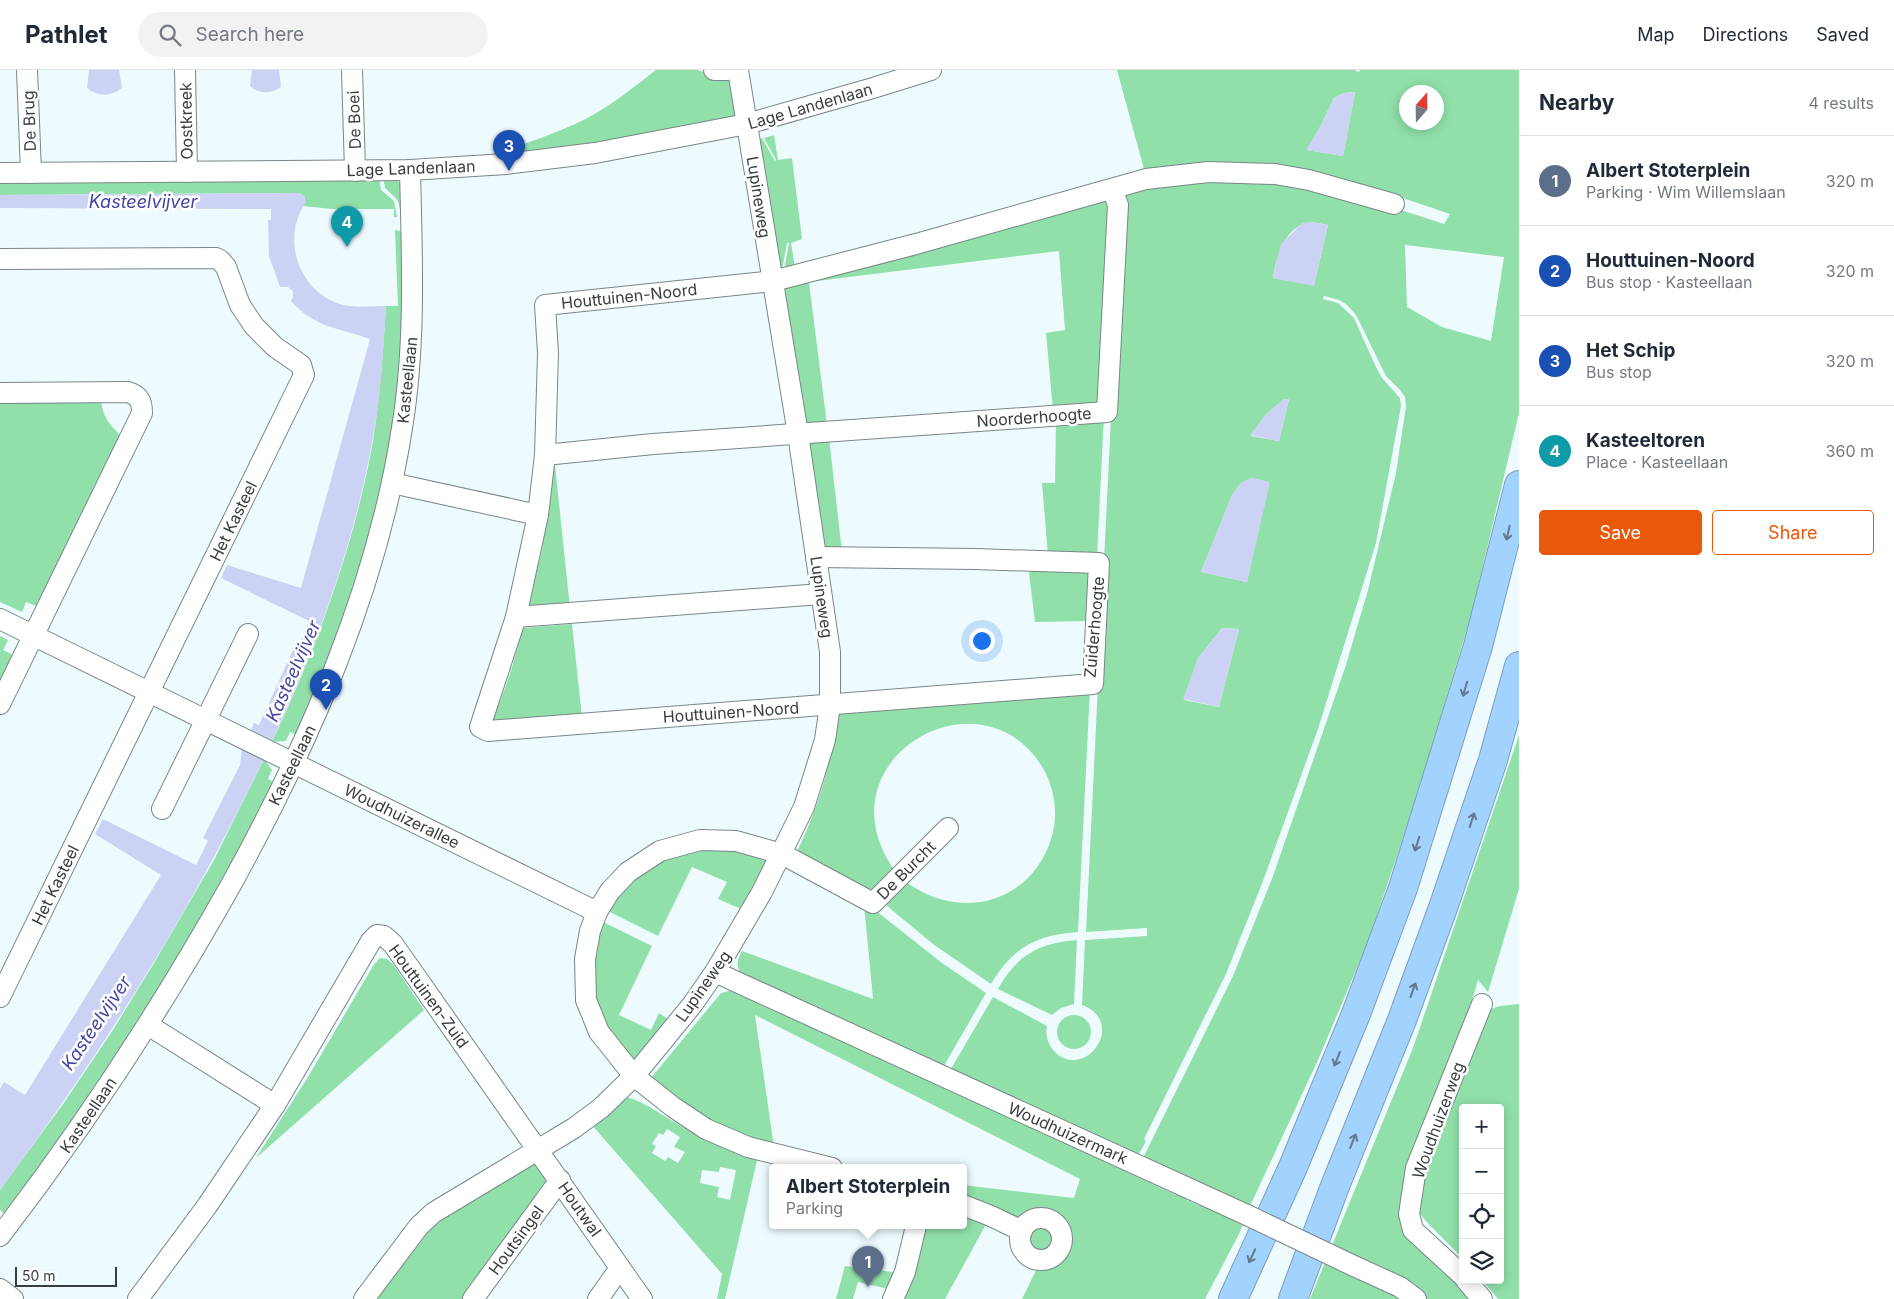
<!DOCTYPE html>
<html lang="en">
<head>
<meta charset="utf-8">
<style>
	:root { --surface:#fff; --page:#f2f2f3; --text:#1f2937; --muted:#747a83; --line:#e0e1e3; --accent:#ea580c }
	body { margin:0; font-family:Inter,sans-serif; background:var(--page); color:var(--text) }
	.controls { position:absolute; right:15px; bottom:15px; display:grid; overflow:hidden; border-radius:5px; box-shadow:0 2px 12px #0003 }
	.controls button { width:45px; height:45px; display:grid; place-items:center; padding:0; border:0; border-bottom:1px solid var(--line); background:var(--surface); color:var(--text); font:25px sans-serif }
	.compass { position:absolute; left:1399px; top:15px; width:45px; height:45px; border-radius:50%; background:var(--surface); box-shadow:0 2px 12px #0003; rotate:20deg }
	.scale { position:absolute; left:15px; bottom:12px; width:102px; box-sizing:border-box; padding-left:5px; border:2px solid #383e3f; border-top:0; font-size:14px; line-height:18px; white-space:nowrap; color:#383e3f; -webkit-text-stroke:4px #fff; paint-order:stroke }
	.you { position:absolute; left:981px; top:570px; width:18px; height:18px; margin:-12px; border:4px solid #fff; border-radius:50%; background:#1a73e8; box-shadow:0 0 0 8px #1a73e833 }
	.badge { display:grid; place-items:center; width:32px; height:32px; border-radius:50%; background:var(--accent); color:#fff; font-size:16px; font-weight:700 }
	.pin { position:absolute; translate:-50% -41px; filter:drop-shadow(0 1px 2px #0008) }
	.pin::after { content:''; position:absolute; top:26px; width:18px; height:15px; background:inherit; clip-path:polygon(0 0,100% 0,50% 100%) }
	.popup { position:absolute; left:769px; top:1094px; width:198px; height:65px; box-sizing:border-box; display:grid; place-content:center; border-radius:5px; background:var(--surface); filter:drop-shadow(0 1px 4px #0005); font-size:16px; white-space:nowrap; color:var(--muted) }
	.popup b { font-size:19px; color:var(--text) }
	.popup::after { content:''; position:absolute; left:50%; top:100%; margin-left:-10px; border:10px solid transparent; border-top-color:var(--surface) }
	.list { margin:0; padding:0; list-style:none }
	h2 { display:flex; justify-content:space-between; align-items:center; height:65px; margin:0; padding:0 20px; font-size:21px }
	h2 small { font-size:16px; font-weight:400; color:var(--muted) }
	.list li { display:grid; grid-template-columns:32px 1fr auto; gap:15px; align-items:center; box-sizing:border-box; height:90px; padding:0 20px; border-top:1px solid var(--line) }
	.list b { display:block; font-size:19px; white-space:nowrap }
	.list p { margin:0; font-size:16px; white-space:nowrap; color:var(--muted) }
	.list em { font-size:16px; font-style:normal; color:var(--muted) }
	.actions { display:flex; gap:10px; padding:15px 20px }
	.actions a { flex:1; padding:11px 0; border:1px solid var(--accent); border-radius:5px; text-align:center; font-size:18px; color:var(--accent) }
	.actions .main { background:var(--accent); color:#fff }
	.icon { flex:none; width:28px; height:28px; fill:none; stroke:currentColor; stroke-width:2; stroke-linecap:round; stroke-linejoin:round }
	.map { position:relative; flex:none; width:1519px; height:1229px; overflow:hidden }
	header { display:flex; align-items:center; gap:30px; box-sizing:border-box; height:70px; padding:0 25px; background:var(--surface); border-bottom:1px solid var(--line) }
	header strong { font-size:24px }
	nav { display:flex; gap:28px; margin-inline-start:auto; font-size:18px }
	.search { width:350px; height:45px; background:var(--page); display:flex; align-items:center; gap:12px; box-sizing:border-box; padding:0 18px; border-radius:28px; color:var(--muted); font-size:19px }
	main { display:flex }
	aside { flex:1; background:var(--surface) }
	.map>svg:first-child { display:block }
	.green { fill:#91e0a9; fill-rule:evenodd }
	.water { fill:#ccd2f3 }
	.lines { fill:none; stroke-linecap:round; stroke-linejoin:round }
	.minor-casing { stroke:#798689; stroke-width:22 }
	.highway-casing { stroke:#7d9ebb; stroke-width:30 }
	.minor { stroke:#fff; stroke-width:20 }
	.highway { stroke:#a2d2fe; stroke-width:28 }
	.minor-bridge-casing { stroke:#798689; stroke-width:22; stroke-linecap:butt }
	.minor-bridge { stroke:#fff; stroke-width:20 }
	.oneway { stroke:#62798b }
	.labels { text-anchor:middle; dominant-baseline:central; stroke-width:5; stroke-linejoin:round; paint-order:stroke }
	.street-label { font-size:16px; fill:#383e3f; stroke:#fff }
	.water-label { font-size:18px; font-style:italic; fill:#4445a1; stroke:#fff }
</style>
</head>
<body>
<header>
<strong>Pathlet</strong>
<div class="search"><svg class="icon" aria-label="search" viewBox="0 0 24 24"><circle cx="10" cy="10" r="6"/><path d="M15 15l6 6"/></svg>Search here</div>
<nav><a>Map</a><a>Directions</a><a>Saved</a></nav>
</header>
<main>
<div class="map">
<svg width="1519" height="1229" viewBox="0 0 1519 1229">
	<rect width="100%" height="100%" fill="#edfbfe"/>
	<g class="green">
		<path d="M656 0H698L712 5 732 7 739 48 551 81 487 86C517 76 547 67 575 54 605 41 631 19 656 0Z"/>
		<path d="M1117 0H1354L1359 2 1360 0H1519V343L1471 546 1414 735 1368 872 1318 990 1251 1134 1239 1164 1205 1229H1022L1040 1192C1089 1191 1057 1118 1023 1152L963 1128V1115L1074 1128 1080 1109 755 945 774 1077 728 1059 690 1040 662 1024 654 1016 651 1008 721 923 733 920 892 991 1176 1125H1182L1187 1128V1130L1200 1136 1205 1122C1191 1116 1146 1101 1144 1086L1233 906 1273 806 1345 598 1368 520 1396 403 1406 336 1405 327 1400 320 1386 306 1356 245 1346 234 1339 230 1324 226 1323 229 1338 233 1354 248 1376 297 1382 308 1400 328 1401 336 1376 473 1318 659 1263 811 1226 904 1144 1069 1146 1071C1139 1084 1140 1087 1123 1086L948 1004 993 927 1047 956C1045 965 1048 974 1054 981 1085 1013 1128 952 1082 935L1085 870 1147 866V858L1086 862 1122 121C1140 117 1159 110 1178 109 1268 100 1359 125 1444 154L1450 144C1409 130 1367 115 1324 107 1303 103 1281 101 1260 99 1222 94 1182 93 1145 103ZM1355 22 1343 86 1307 80 1320 57 1334 28 1344 23ZM1406 22H1436V52H1406ZM1312 152 1328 155 1314 215 1273 208C1277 185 1285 155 1312 152ZM1405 175 1504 187 1491 271 1442 257 1407 237ZM1284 329H1289L1279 371 1251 366 1266 344ZM1251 408 1269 412 1247 512 1201 502 1232 425 1241 413ZM1222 558 1239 559 1219 637 1184 630 1198 588Z"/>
		<path d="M774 65 778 90 792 88 802 169 791 173 795 198 784 201 789 173H787L782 201H780L756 70 762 68 775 91 776 90 764 68Z"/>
		<path d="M379 106 381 120 394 131 397 147H394V139H332L303 136 305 129 304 126 297 123 0 125V109Z"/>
		<path d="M383 106C408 111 402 119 404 141L401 147C399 127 397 130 385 118Z"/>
		<path d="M1102 127 1111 132 1102 333 1053 341 1046 263 1065 260 1059 181 809 212 827 355 804 357 782 216 809 212 821 202Z"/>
		<path d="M395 160 401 161 405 164V266L387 400 345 550 297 665 290 662 286 671 272 672C316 580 355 473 373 371 380 327 383 281 386 236H398Z"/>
		<path d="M0 329H101C102 345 109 356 122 366L39 537 26 532 22 542 0 532Z"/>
		<path d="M1104 345 1097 487 1048 485 1042 413H1055L1056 351Z"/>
		<path d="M829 368 842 482 824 480 805 370Z"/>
		<path d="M554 385 570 538 527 542 542 480Z"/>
		<path d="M1028 495 1094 498 1090 551 1035 552Z"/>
		<path d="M572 554 582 647 490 654C505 624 514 591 523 558Z"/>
		<path d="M0 566 8 570 3 580 15 586 0 616Z"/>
		<path d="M1090 619 1078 862C1035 865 1013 878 991 914L933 874 881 831 904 810C957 853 1033 834 1052 766 1058 745 1055 720 1044 700 983 593 816 690 895 801L870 824 795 785C816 745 835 686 836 641Z"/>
		<path d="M1519 665V819L1488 922 1478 910 1467 949 1427 1059 1402 1122 1403 1142 1478 1229H1426L1407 1214 1377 1217 1401 1229H1310L1413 978Z"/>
		<path d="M264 689 272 700 268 709 276 713 247 770 154 933 7 1146 0 1140V1120L63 1034 111 963 154 893 214 790Z"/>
		<path d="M712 776 768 787 741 839 718 829 727 812 692 797 658 866 608 841 632 809 670 786Z"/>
		<path d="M864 834 875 840 942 893 986 923 941 1001 744 910C737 899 735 893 742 881L873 929Z"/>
		<path d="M601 851 652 876 619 945 651 960 659 943 668 949 632 994 607 966 591 912Z"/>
		<path d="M1077 870 1074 934 1061 938 1052 945 998 919C1017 885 1039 873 1077 870Z"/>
		<path d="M380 888 387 889 393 894 424 940 256 1088 308 1007 373 896Z"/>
		<path d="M1519 934V1229H1498L1482 1210H1500V1038H1463V1189L1424 1149 1414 1135 1479 951C1489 935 1501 936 1519 934Z"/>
		<circle cx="1074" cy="962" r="17"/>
		<path d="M627 1027C648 1033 665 1048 685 1058 708 1070 733 1077 758 1086L725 1229H717L722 1204 591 1054ZM667 1059 680 1067 674 1077 685 1082 678 1093 668 1087 665 1091 652 1083 656 1076 652 1074 659 1063 663 1065ZM720 1097 736 1100 730 1130 717 1127 719 1117 700 1113 702 1100 719 1102Z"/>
		<path d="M533 1086 554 1112 468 1229H370L423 1157Z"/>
		<path d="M963 1139 989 1149 945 1229H900L902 1222 858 1212 853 1229H836L845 1196 901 1203 909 1156H963Z"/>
		<circle cx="1041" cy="1168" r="17"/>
	</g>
	<g class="water">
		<path d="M89 0H119L122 18C110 27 98 27 87 18Z"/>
		<path d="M252 0H279L281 17C271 24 259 24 250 16Z"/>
		<path d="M1355 22 1343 86 1306 80 1320 57 1334 28 1344 23Z"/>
		<path d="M300 123 304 126 306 132C280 169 299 223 343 235 357 238 372 236 386 236 383 282 381 328 372 373 349 499 300 619 242 733 173 870 91 997 0 1120V1019L4 1012 25 1025 161 805 95 764 103 749 196 795 208 771 203 768 240 695 242 678 254 653 259 655 292 582 298 571 300 572 309 551 221 508 227 495 301 518 370 269C337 257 317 259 291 231L293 227V221L288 217H280L269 186 268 150H271V139L0 138V125Z"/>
		<path d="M1312 152 1328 155 1314 216 1273 208 1281 174 1302 153Z"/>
		<path d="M1284 329H1289L1279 371 1250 365 1266 344Z"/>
		<path d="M1251 408 1270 412 1247 512 1201 502 1232 425 1241 413Z"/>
		<path d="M1222 558 1239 559 1219 637 1183 629 1198 588Z"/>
	</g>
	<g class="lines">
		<defs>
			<g id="minor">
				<path d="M27 0 31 103"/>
				<path d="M185 0 187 102"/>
				<path d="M352 0 355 101"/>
				<path d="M714 0H728"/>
				<path d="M0 103 410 100 506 94 595 83 747 54 873 18 931 0"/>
				<path d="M0 189 216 188 220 190 226 197 240 235 254 256 275 277 301 295 304 305 0 927"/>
				<path d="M0 323 128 322C140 326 142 332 142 343L0 634"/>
				<path d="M545 385 653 374 1107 342 1118 135 1112 119"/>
				<path d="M392 413 538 445"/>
				<path d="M816 487 975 489 1099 493 1093 614 488 661 480 657 516 547 538 445 545 385 548 283 545 235 773 211 916 174 1146 109 1208 102 1275 104 1309 110 1394 134"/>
				<path d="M516 547 821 524"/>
				<path d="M0 549 597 842"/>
				<path d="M162 739 248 564"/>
				<path d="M715 902 1247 1145"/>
				<path d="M148 955 275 1035"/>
				<path d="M832 1098 748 1077 706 1059 673 1037 634 1006 599 962 586 930 585 889 590 861 597 842 610 821 628 802 660 781 700 770 736 771 782 784 873 833 948 758"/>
				<path d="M963 1135 991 1146 1022 1161"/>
				<circle cx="1041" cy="1169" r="21"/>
				<path d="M0 1166C86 1054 163 936 232 813 310 671 377 519 402 358 416 273 412 187 410 100"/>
				<path d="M1354 1196 1400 1217 1416 1229"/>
				<path d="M1463 1206 1413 1160 1409 1144 1416 1098 1482 934"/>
				<path d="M1466 1210 1482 1229"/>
				<path d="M0 1219 13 1229"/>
				<path d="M138 1229 207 1136 275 1035 371 871 377 865 384 866 393 874 642 1229"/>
				<path d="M364 1229 419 1156 433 1143 574 1058 601 1038 634 1006 692 935 715 902 762 822 804 737 825 670 830 635V582L798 364 738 0"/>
				<path d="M473 1229 560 1110"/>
				<path d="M598 1229 620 1198"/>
				<path d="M893 1229 905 1202 916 1156"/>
			</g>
			<g id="highway">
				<path d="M1233 1229 1293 1097 1356 944 1403 818 1478 576 1519 415"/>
				<path d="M1293 1229 1335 1116 1402 950 1444 835 1493 690 1519 596"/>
			</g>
		</defs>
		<use href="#minor" class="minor-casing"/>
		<use href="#highway" class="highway-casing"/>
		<use href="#minor" class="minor"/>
		<use href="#highway" class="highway"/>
		<defs>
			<path id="minor-bridge" d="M1247 1145 1354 1196"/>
		</defs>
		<use href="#minor-bridge" class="minor-bridge-casing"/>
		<use href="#minor-bridge" class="minor-bridge"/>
	</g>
	<defs><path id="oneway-shaft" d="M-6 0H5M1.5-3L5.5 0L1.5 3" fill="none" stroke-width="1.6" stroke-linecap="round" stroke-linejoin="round" transform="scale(1.25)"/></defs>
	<g class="oneway">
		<use href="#oneway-shaft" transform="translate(1508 463) rotate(103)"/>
		<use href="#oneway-shaft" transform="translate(1465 619) rotate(107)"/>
		<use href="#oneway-shaft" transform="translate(1472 750) rotate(-72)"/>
		<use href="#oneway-shaft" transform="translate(1417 774) rotate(108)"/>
		<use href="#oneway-shaft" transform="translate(1413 920) rotate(-70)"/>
		<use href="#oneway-shaft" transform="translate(1337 989) rotate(112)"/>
		<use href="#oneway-shaft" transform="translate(1353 1071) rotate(-68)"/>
		<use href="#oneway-shaft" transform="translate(1252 1186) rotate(115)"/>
	</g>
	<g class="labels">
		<g class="street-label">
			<text transform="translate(810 36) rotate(-16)">Lage Landenlaan</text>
			<text transform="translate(354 50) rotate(-92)">De Boei</text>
			<text transform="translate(29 51) rotate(-92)">De Brug</text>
			<text transform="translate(186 51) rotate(-91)">Oostkreek</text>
			<text transform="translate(411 98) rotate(-2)">Lage Landenlaan</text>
			<text transform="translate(759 127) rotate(81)">Lupineweg</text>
			<text transform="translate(629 226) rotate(-6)">Houttuinen-Noord</text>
			<text transform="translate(407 310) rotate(-84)">Kasteellaan</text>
			<text transform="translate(1034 347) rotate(-4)">Noorderhoogte</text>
			<text transform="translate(233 451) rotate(-64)">Het Kasteel</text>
			<text transform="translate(822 527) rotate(82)">Lupineweg</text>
			<text transform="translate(1094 557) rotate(-85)">Zuiderhoogte</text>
			<text transform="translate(731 642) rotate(-4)">Houttuinen-Noord</text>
			<text transform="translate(292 695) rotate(-64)">Kasteellaan</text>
			<text transform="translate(402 746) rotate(26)">Woudhuizerallee</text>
			<text transform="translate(906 800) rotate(-45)">De Burcht</text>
			<text transform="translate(55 815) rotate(-64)">Het Kasteel</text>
			<text transform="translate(703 916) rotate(-55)">Lupineweg</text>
			<text transform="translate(429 926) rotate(54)">Houttuinen-Zuid</text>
			<text transform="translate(88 1045) rotate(-56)">Kasteellaan</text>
			<text transform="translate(1438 1050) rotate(-70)">Woudhuizerweg</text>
			<text transform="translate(1068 1063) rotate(24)">Woudhuizermark</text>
			<text transform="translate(580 1139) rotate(55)">Houtwal</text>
			<text transform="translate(516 1170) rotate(-54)">Houtsingel</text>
		</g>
		<g class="water-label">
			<text x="143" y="131">Kasteelvijver</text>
			<text transform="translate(293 601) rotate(-66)">Kasteelvijver</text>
			<text transform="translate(96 953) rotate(-56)">Kasteelvijver</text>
		</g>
	</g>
</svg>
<div class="controls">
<button>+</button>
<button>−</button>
<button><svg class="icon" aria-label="locate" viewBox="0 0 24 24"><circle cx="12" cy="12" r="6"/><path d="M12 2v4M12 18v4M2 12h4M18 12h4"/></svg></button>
<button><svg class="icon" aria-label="layers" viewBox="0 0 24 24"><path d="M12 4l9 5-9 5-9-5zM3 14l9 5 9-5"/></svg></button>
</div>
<svg class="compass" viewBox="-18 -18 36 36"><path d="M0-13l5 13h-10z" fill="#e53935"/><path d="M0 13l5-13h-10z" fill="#747a83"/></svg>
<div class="scale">50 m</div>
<div class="you"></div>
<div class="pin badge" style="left:868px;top:1217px;background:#5c6f8a">1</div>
<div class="popup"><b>Albert Stoterplein</b>Parking</div>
<div class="pin badge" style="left:326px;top:640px;background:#1a4fb4">2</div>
<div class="pin badge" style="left:509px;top:101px;background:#1a4fb4">3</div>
<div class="pin badge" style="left:347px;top:177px;background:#0f9aa8">4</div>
</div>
<aside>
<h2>Nearby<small>4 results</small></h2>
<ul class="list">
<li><span class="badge" style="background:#5c6f8a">1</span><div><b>Albert Stoterplein</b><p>Parking · Wim Willemslaan</p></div><em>320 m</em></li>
<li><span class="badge" style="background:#1a4fb4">2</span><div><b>Houttuinen-Noord</b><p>Bus stop · Kasteellaan</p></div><em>320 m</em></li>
<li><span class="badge" style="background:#1a4fb4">3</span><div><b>Het Schip</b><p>Bus stop</p></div><em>320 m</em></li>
<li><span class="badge" style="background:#0f9aa8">4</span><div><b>Kasteeltoren</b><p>Place · Kasteellaan</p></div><em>360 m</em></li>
</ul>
<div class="actions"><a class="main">Save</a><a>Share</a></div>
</aside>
</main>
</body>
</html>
